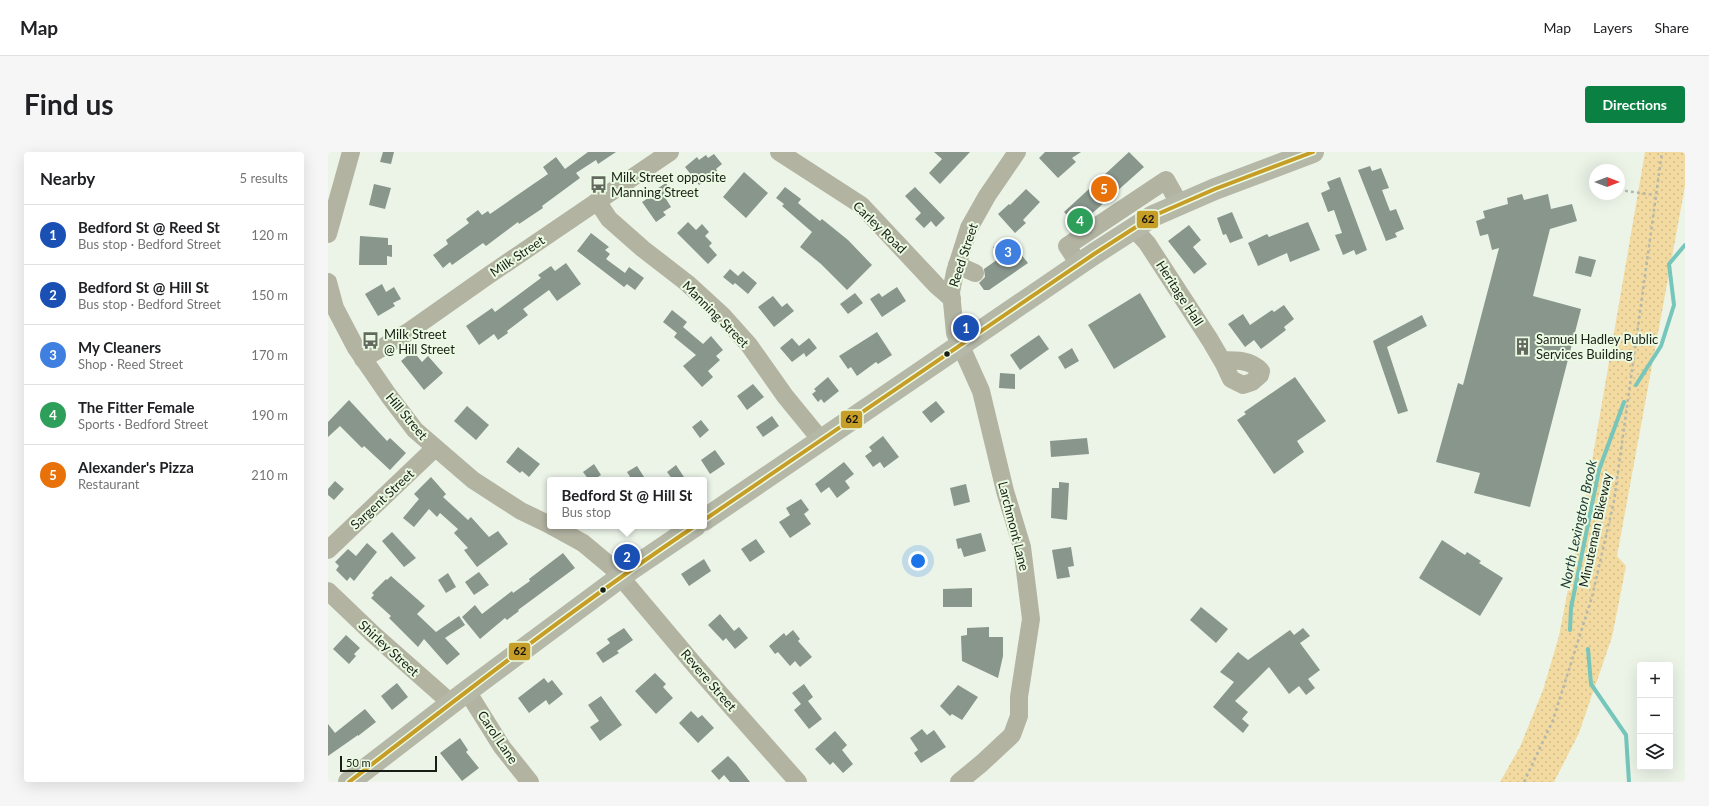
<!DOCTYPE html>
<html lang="en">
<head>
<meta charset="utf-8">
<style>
	:root { --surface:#fff; --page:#f6f6f6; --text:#202124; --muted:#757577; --line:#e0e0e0; --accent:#0b8043 }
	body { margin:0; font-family:Lato,sans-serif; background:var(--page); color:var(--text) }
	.controls { position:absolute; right:12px; bottom:12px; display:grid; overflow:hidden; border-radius:4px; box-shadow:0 4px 16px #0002 }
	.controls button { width:36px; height:36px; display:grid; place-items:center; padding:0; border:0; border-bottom:1px solid var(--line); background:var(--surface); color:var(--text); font:20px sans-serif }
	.compass { position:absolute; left:1261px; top:12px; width:36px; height:36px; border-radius:50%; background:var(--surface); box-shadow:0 4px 16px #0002; rotate:90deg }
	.scale { position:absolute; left:12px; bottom:10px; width:97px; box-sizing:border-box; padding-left:4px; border:2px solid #191e15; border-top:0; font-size:11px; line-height:14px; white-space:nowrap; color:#191e15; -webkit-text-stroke:3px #ebfae2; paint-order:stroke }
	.you { position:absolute; left:590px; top:409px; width:14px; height:14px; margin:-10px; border:3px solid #fff; border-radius:50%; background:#1a73e8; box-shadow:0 0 0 6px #1a73e833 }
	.badge { display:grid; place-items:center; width:26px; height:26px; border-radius:50%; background:var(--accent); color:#fff; font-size:13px; font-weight:700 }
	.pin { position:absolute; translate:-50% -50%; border:2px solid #fff; box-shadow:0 1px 4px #0006 }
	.popup { position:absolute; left:219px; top:325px; width:160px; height:52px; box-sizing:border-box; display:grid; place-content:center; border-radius:4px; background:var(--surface); filter:drop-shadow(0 1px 3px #0005); font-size:13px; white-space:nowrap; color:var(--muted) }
	.popup b { font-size:15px; color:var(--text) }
	.popup::after { content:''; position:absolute; left:50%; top:100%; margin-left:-8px; border:8px solid transparent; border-top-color:var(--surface) }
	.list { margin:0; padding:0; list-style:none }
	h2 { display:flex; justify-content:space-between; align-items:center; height:52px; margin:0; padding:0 16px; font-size:17px }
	h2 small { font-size:13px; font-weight:400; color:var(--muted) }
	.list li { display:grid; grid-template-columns:26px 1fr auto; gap:12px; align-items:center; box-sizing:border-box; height:60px; padding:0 16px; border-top:1px solid var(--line) }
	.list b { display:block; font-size:15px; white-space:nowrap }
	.list p { margin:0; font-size:13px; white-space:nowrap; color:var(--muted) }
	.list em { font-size:13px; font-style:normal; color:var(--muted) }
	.icon { flex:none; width:22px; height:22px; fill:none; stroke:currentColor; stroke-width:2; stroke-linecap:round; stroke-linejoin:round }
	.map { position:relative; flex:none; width:1357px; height:630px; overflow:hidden; border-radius:4px }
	header { display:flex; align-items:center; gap:24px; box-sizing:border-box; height:56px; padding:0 20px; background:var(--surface); border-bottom:1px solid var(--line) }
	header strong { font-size:19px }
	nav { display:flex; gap:22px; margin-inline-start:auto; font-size:14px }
	.intro { display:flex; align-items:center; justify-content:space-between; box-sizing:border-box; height:96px; padding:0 24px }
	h1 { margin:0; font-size:28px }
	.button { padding:10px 18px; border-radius:4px; background:var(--accent); color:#fff; font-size:14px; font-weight:700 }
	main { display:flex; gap:24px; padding:0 24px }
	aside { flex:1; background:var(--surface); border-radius:4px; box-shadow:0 4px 16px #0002 }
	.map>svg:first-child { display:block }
	.park { fill:url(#park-dots) }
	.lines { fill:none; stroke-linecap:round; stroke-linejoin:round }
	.stream { stroke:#76c6bb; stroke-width:4 }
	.building { fill:#88968c }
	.path { stroke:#b5b8ab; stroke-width:2.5; stroke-dasharray:3 3; stroke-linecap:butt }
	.minor { stroke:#b2b3a1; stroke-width:18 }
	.major { stroke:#b5b8a7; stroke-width:22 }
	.bus-1-casing { stroke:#ebfae2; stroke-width:7 }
	.bus-1 { stroke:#c69d26; stroke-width:4 }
	.bus-dot { fill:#191e15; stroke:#ebfae2; stroke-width:1.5 }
	.labels { text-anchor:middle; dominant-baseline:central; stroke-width:4; stroke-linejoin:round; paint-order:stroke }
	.poi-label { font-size:13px; fill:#191e15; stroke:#ebfae2; text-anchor:start }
	.street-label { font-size:13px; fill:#191e15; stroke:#ebfae2 }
	.water-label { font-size:14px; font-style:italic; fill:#243d3a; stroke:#ebfae2 }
	.line-badge { stroke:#ebfae2; stroke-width:1.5 }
	.pale-badge-label { font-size:11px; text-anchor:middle; font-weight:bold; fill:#111 }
</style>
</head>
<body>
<header>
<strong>Map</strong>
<nav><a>Map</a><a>Layers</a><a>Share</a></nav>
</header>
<div class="intro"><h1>Find us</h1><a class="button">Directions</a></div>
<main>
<aside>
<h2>Nearby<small>5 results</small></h2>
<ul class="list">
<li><span class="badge" style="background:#1a4fb4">1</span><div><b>Bedford St @ Reed St</b><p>Bus stop · Bedford Street</p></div><em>120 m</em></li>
<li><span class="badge" style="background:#1a4fb4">2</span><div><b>Bedford St @ Hill St</b><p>Bus stop · Bedford Street</p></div><em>150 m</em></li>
<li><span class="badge" style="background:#3f7fe0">3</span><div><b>My Cleaners</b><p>Shop · Reed Street</p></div><em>170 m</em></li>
<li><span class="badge" style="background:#2e9e5b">4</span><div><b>The Fitter Female</b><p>Sports · Bedford Street</p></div><em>190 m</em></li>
<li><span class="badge" style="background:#e8710a">5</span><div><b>Alexander's Pizza</b><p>Restaurant</p></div><em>210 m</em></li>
</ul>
</aside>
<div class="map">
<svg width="1357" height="630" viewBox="0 0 1357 630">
	<defs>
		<pattern id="park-dots" width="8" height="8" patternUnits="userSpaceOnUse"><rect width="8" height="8" fill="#f3daa0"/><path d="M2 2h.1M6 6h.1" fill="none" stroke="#d0bb89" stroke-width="1.8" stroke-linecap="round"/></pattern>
	</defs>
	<rect width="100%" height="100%" fill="#ecf4e8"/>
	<path class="park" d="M1317 0H1357V34L1289 404 1298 414 1284 485 1251 581 1226 630H1172L1192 595 1215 538 1231 484 1258 344Z"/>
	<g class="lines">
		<g class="stream">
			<path d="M1308 233 1333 194 1346 153 1341 112 1357 93"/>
			<path d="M1242 478 1243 456 1271 318 1296 250"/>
			<path d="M1260 497 1263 532 1298 583 1301 630"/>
		</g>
	</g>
	<g class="building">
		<path d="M55 0H66L63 12 52 10Z"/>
		<path d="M260 0H288L270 12 268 8 248 21 252 26 214 54 215 56 191 72 190 70 158 94 155 91 124 113 122 110 115 116 105 103 120 92 118 88 141 71 138 67 150 58 154 63 160 59 162 62 220 22 215 15 228 5 237 17Z"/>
		<path d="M606 0H642L612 32 601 21 614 7Z"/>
		<path d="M717 0H753L744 6 748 10 730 26 711 6Z"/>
		<path d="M801 0 816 15 750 74 736 60Z"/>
		<path d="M386 2 394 12 388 17 390 20 371 33 357 15 369 5 371 8 378 3 380 6Z"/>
		<path d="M1042 14 1044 19 1053 16 1061 36 1054 38 1062 59 1068 57 1076 77 1067 81 1069 85 1058 89 1030 18Z"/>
		<path d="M416 20 440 41 418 66 395 45Z"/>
		<path d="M1012 25 1039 98 1028 103 1026 98 1015 103 1007 83 1014 81 1006 58 1000 60 993 41 1002 37 999 30Z"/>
		<path d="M338 31 345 42 338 47 343 55 335 60 338 63 328 70 314 50 322 45 321 42Z"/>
		<path d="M46 32 63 36 57 57 41 53Z"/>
		<path d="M457 35 473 47 470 51 492 69 494 67 520 88 544 113 519 138 493 112 472 95 484 80 454 54 456 52 448 46Z"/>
		<path d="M587 35 617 66 608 75 603 69 596 76 587 67 593 61 577 44Z"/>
		<path d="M698 37 712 50 695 68 698 71 687 81 670 62 681 52 682 53Z"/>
		<path d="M1194 42 1196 48 1220 42 1223 57 1244 52 1249 69 1222 77 1205 144 1253 157 1202 355 1146 341 1152 321 1108 310 1130 231 1135 233 1171 96 1164 98 1160 82 1152 84 1148 69 1157 66 1155 59 1180 52 1179 46Z"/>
		<path d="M904 60 915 86 902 91 898 82 895 83 889 66Z"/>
		<path d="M360 70 368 78 374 72 381 80 377 84 384 91 381 94 389 103 380 112 349 81Z"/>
		<path d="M980 70 992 98 962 110 959 101 930 114 920 91 939 82 941 85Z"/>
		<path d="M861 73 873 88 865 95 879 112 866 122 840 89Z"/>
		<path d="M263 81 281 95 277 98 282 102 278 107 297 121 301 115 316 126 307 138 299 132 296 135 249 99Z"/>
		<path d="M32 84 60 86V93H64V105L59 104V113H31Z"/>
		<path d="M679 85 700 111 661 138H656L651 131 657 125 656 117 673 105 665 95Z"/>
		<path d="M1251 104 1268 108 1263 125 1247 121Z"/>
		<path d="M238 111 253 132 229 149 221 138 195 157 200 163 179 179 180 181 170 188 166 182 151 193 138 174 164 156 167 160 213 126 210 123 223 114 227 119Z"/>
		<path d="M402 117 410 124 415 119 429 131 420 142 407 131 405 133 395 125Z"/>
		<path d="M54 132 58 140 66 135 73 147 65 151 67 154 50 164 37 142Z"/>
		<path d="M569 135 578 149 554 165 542 147 551 141 554 145Z"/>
		<path d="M527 141 535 151 520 162 512 152Z"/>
		<path d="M812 141 838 185 786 217 760 173Z"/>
		<path d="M445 144 454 155 459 151 466 159 446 175 430 155Z"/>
		<path d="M956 153 966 167 956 175 958 178 933 197 926 188 917 195 900 172 915 162 922 173 944 158 946 160Z"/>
		<path d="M344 158 359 170 355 175 375 192 383 184 395 198 388 204 392 208 380 219 385 225 374 235 355 214 368 203 346 185 349 181 335 170Z"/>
		<path d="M1094 163 1099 174 1059 195 1080 259 1070 262 1045 189Z"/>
		<path d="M549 180 564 203 550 212 548 210 529 224 523 215 520 217 511 204Z"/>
		<path d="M711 183 721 197 692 218 682 203Z"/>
		<path d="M464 186 471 194 481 186 489 196 478 205 476 201 464 210 452 196Z"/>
		<path d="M744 196 751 209 737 217 730 205Z"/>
		<path d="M85 199 94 210 100 204 115 221 96 238 73 209Z"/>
		<path d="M672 221 687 222V237L671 236Z"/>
		<path d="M500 225 511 239 496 251 493 247 490 250 484 242 488 239 486 237Z"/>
		<path d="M967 225 998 269 969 289 976 300 946 322 909 268 918 262 916 260Z"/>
		<path d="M425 232 436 245 419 258 409 244Z"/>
		<path d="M21 248 59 289 62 286 78 301 62 318 36 294 34 296 12 274 0 285V270Z"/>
		<path d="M608 249 617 260 603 271 594 260Z"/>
		<path d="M139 254 161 273 148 288 126 269Z"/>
		<path d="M444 264 451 274 435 285 428 275Z"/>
		<path d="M373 268 381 278 372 286 364 275Z"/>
		<path d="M555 284 571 305 556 316 552 310 545 315 537 304 544 299 541 295Z"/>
		<path d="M759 286 761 302 723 305 722 289Z"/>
		<path d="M190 295 212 312 201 325 194 319 192 321 178 310Z"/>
		<path d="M387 298 397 312 382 322 373 308Z"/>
		<path d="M516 310 526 322 517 329 522 336 509 346 501 335 493 341 487 332Z"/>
		<path d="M266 312 273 323 265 328H261L255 320Z"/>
		<path d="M348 313 358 328H345L339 320Z"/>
		<path d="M309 314 318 328H304L299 320Z"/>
		<path d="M103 325 118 342 115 345 140 368 143 365 161 385 170 379 180 392 149 415 136 398 140 396 126 381 130 377 112 361 109 365 101 357 86 375 75 366 91 347 86 342Z"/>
		<path d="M7 329 16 337 6 348 0 343V337Z"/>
		<path d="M731 330 741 331 739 368 723 366 724 336H731Z"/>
		<path d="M638 332 642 350 626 354 622 336Z"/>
		<path d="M473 347 481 358 476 362 483 372 462 386 451 370 462 363 458 356Z"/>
		<path d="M64 380 88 406 76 415 54 389Z"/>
		<path d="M653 381 658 399 636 405 633 396 630 397 628 387Z"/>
		<path d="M428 387 437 400 422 410 413 397Z"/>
		<path d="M1114 388 1137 403 1139 400 1153 409 1151 411 1175 426 1152 464 1091 426Z"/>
		<path d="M39 391 49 400 26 429 22 425 19 429 8 418 11 414 7 410 20 397 28 404Z"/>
		<path d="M743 395 746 414 740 415 742 425 729 427 724 398Z"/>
		<path d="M235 401 247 416 190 458 191 459 179 468 177 466 152 487 134 465 147 453 154 462 184 439 185 441 202 429 201 427Z"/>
		<path d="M376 407 383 419 361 434 353 422Z"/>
		<path d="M151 420 161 433 146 443 137 430Z"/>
		<path d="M120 421 128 435 118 441 110 428Z"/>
		<path d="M63 424 97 454 89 462 108 480 131 464 137 473 117 486 132 502 119 513 96 487 90 495 61 466 63 464 43 446 46 443 44 441 58 427 59 428Z"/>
		<path d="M644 436V455H615V437Z"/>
		<path d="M873 455 900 477 888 491 862 468Z"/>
		<path d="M392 462 406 479 411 475 420 486 407 497 398 486 395 489 380 473Z"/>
		<path d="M661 475V485H675V504L670 526 634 509 633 484 639 483V476Z"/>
		<path d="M296 476 305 488 289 499 291 501 275 511 268 501 282 491 279 487Z"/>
		<path d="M975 476 982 484 972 491 992 518 980 527 987 536 978 543 971 534 961 542 941 515 907 549 920 560 914 567 921 573 915 581 885 555 906 530 892 520 910 500 920 508 962 478 966 483Z"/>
		<path d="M465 478 472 487 470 489 484 505 472 515 467 509 462 514 450 500 447 502 441 494 456 481 458 484Z"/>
		<path d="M18 483 32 496 26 502 28 504 21 512 5 497Z"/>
		<path d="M327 521 338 532 335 535 345 546 328 562 307 539Z"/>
		<path d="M216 526 220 531 224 528 235 542 221 553 218 548 201 561 190 546Z"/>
		<path d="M69 531 80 545 64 558 53 544Z"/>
		<path d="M476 532 485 545 480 549 494 567 481 577 466 558 473 552 464 541Z"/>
		<path d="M630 533 650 545 634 568 624 562 622 564 612 554Z"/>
		<path d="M273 544 294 573 272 589 262 575 271 569 260 553Z"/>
		<path d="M37 557 48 570 30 584V583L0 604V572L7 581Z"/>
		<path d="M363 559 370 566 374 563 386 576 370 591 351 571Z"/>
		<path d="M594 577 599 583 606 578 618 595 593 611 586 601 590 598 582 586Z"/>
		<path d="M507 579 519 593 514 598 525 612 515 621 505 610 502 613 487 597Z"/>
		<path d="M132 586 140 598 138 600 151 616 134 629 112 601Z"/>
		<path d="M400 604 408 612 422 630H402L396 623 391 628 383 619Z"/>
	</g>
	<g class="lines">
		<g class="path">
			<path d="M1291 38 1327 43"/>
			<path d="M1196 630 1225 568 1264 445 1286 349 1334 0"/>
		</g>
		<g class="minor">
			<path d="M451 0 533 53 609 134 624 147"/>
			<path d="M269 49 281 67 315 97 359 131 395 164 421 193 457 244 493 288"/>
			<path d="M806 77 819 91 882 188 896 212 903 227 915 233 924 230 932 223 933 219C923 208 908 208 894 208"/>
			<path d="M0 82 23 0"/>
			<path d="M751 112 739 94 838 28 852 53"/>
			<path d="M629 113 647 121"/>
			<path d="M0 130 7 156 28 196 61 244 87 278 145 328 193 359 222 373"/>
			<path d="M35 207 80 180 161 123 342 0"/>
			<path d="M224 374 255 391 285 416 370 517 470 630"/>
			<path d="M0 398 107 296"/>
			<path d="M0 439 46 483 123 551"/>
			<path d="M139 539 174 595 202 630"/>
			<path d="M631 630 654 611 684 583 691 564V545L703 467 694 395 677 339 653 239 627 181 623 140 627 120 641 76 659 44 689 0"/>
		</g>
		<g class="major">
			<path d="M376 368 766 102 825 64 887 37 985 0"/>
			<path d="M21 630 134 543 302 418 367 374"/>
		</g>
		<defs>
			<g id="bus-1">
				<path d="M376 368 766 102 825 64 887 37 985 0"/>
				<path d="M21 630C135 542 248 454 367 374"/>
			</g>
		</defs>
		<use href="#bus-1" class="bus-1-casing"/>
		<use href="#bus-1" class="bus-1"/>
	</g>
	<defs>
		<symbol id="bus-bare" viewBox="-9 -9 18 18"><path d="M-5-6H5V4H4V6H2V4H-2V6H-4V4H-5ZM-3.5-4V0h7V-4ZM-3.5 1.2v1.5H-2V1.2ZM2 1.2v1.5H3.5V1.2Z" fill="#63695f" stroke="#ebfae2" stroke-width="2.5" paint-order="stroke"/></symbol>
		<symbol id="building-bare" viewBox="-9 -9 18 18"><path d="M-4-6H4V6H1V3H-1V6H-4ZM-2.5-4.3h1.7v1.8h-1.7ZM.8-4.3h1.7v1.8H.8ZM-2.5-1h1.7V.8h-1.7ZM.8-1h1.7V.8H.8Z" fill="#63695f" stroke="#ebfae2" stroke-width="2.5" paint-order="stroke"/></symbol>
	</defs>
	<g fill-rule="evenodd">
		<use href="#bus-bare" x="258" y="20" width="25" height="25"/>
		<use href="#bus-bare" x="30" y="176" width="25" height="25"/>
		<use href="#building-bare" x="1182" y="182" width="25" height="25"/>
	</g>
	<g class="bus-dot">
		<circle cx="619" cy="202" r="3.5"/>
		<circle cx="275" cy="438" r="3.5"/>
	</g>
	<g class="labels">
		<g class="poi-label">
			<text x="283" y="25">Milk Street opposite<tspan x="283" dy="15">Manning Street</tspan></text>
			<text x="56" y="182">Milk Street<tspan x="56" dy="15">@ Hill Street</tspan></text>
			<text x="1208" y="187">Samuel Hadley Public<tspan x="1208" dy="15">Services Building</tspan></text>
		</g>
		<g class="street-label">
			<text transform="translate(552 75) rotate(44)">Carley Road</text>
			<text transform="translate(635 103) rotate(-72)">Reed Street</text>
			<text transform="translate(189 104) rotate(-34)">Milk Street</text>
			<text transform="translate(852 141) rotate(57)">Heritage Hall</text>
			<text transform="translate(388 162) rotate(45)">Manning Street</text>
			<text transform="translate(79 264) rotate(50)">Hill Street</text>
			<text transform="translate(54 347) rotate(-43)">Sargent Street</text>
			<text transform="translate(686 374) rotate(76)">Larchmont Lane</text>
			<text transform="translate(1267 378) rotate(-78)">Minuteman Bikeway</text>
			<text transform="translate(61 496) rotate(42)">Shirley Street</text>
			<text transform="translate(381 528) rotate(49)">Revere Street</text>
			<text transform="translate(170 585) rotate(56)">Carol Lane</text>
		</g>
		<g class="water-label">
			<text transform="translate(1250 372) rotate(-78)">North Lexington Brook</text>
		</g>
	</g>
	<g class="line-badge">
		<rect x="808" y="58" width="23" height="19" rx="4" fill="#c69d26"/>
		<rect x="512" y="258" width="23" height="19" rx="4" fill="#c69d26"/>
		<rect x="180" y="490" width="23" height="19" rx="4" fill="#c69d26"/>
	</g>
	<g class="pale-badge-label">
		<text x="820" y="71">62</text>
		<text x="524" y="271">62</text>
		<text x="192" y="503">62</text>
	</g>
</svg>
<div class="controls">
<button>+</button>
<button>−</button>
<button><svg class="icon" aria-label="layers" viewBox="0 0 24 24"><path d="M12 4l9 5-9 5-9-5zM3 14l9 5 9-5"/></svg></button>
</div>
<svg class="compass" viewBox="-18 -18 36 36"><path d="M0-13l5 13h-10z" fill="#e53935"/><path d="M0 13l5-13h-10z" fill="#757577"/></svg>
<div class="scale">50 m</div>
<div class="you"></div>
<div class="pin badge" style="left:638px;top:176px;background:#1a4fb4">1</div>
<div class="pin badge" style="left:299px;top:405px;background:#1a4fb4">2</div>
<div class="popup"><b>Bedford St @ Hill St</b>Bus stop</div>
<div class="pin badge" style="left:680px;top:100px;background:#3f7fe0">3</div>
<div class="pin badge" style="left:752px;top:69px;background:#2e9e5b">4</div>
<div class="pin badge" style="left:776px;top:37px;background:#e8710a">5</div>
</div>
</main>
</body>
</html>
